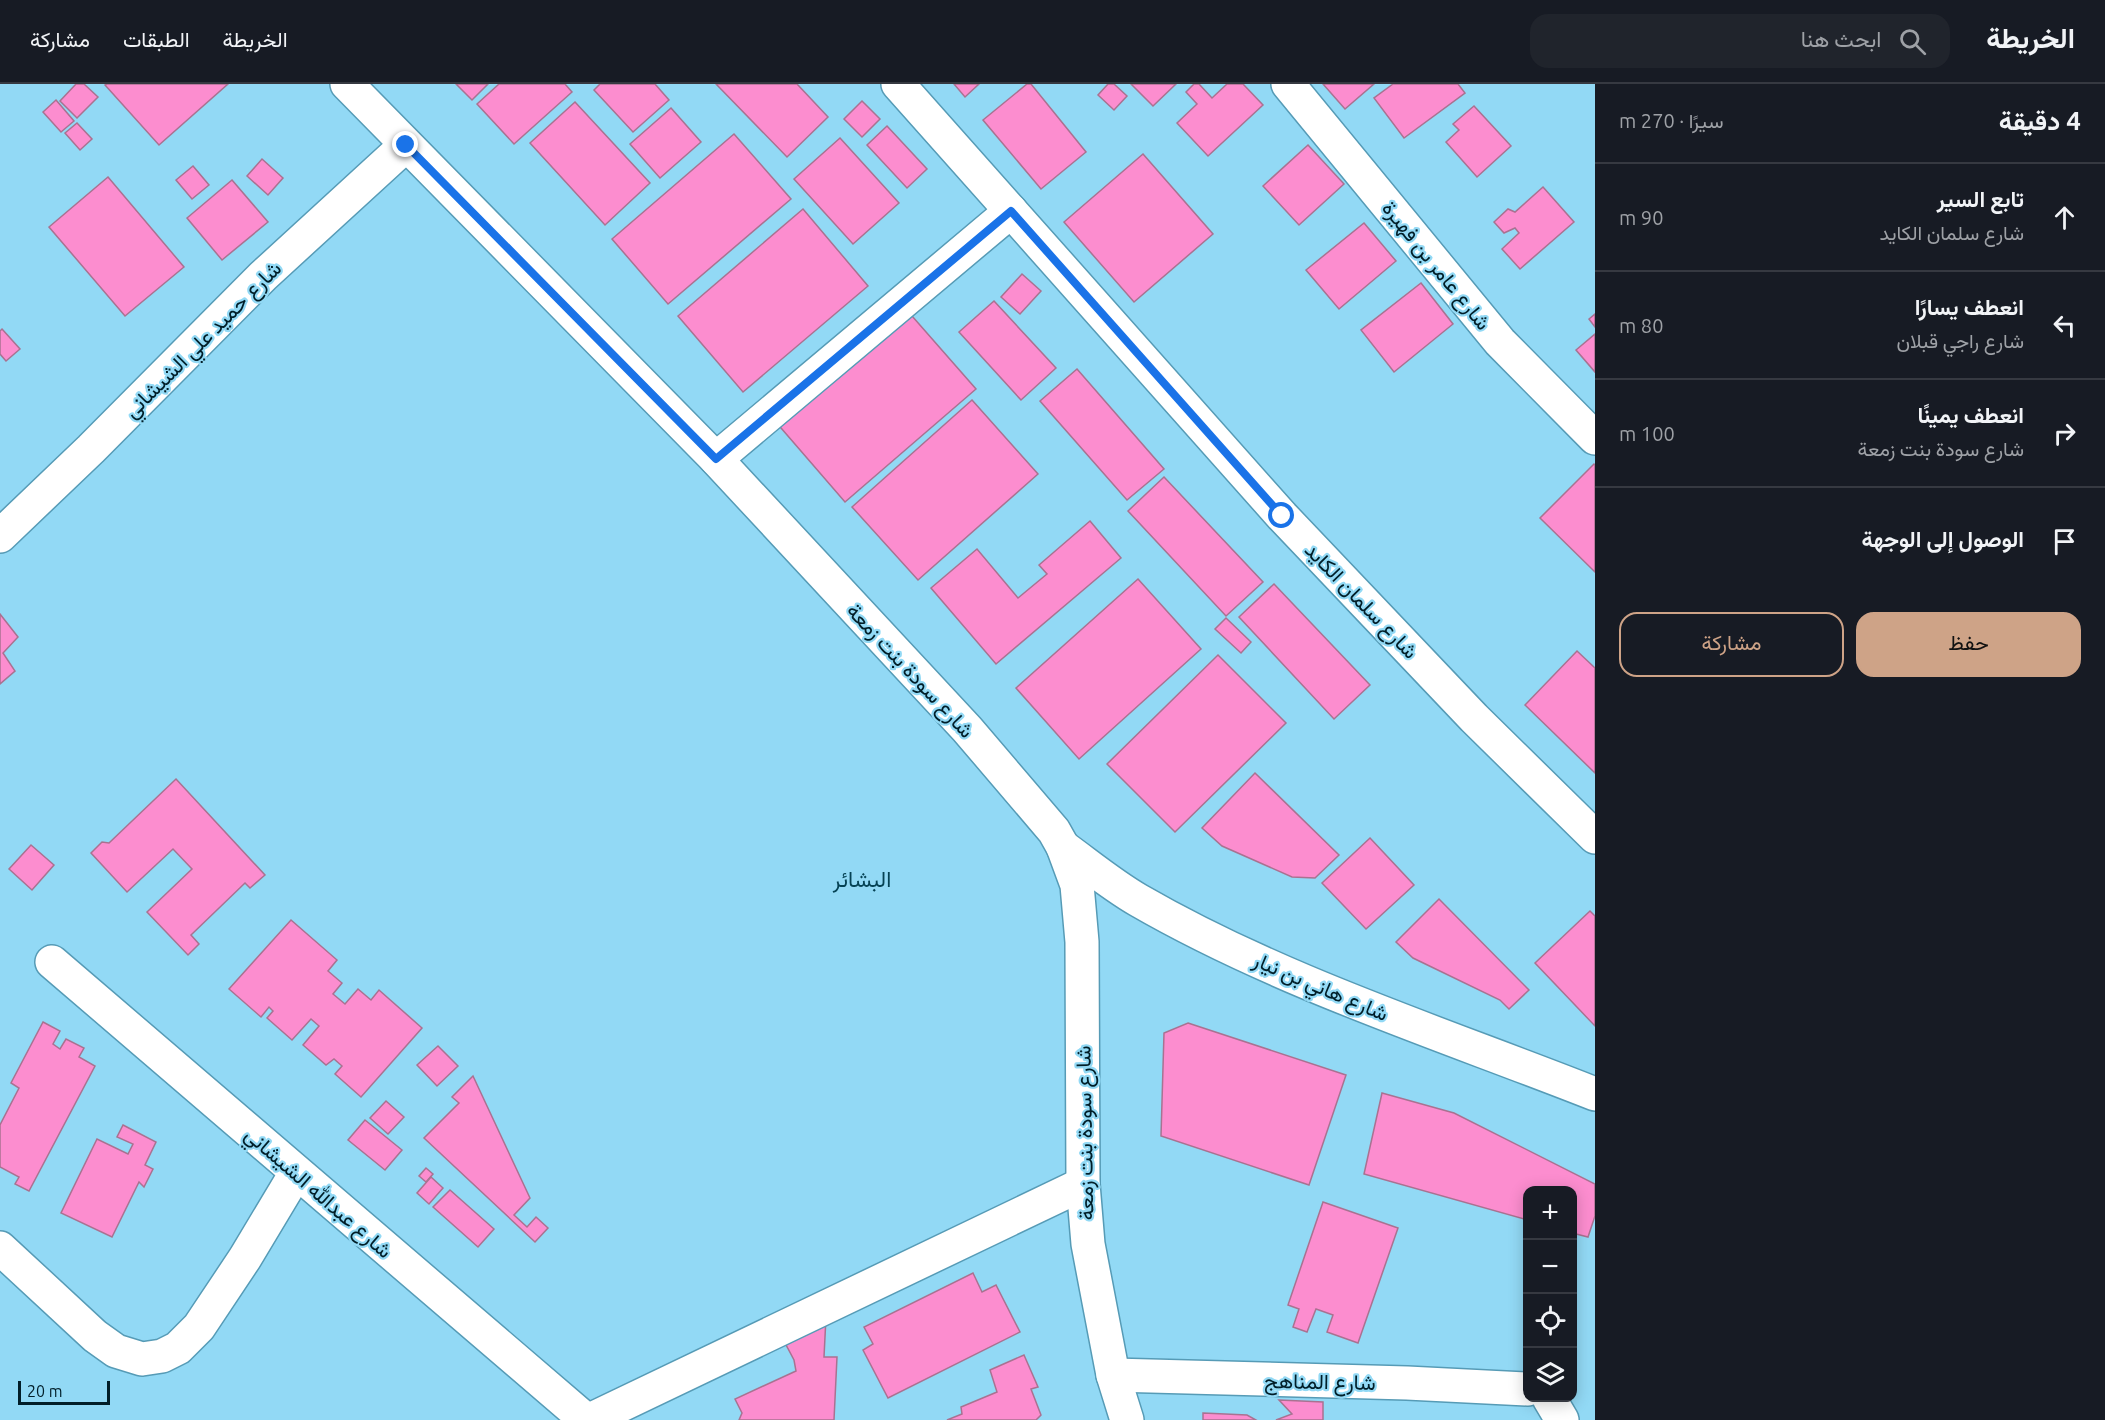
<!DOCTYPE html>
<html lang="ar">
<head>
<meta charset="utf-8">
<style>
	:root { --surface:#171b24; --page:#20242c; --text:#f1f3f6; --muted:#9ea1a6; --line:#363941; --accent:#cea387 }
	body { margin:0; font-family:Ubuntu,Vazirmatn,sans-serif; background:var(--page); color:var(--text); direction:rtl }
	.controls { position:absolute; right:18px; bottom:18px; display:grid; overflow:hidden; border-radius:12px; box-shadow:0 3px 15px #0003 }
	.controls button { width:54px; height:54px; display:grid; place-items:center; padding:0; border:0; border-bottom:2px solid var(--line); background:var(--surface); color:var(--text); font:30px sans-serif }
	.scale { position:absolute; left:18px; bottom:15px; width:92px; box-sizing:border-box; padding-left:6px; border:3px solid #011e28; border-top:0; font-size:16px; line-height:21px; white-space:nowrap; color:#011e28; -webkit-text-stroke:4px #92d9f5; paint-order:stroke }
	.stop { position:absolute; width:18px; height:18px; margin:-14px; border:4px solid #1a73e8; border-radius:50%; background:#fff }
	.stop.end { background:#1a73e8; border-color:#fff; box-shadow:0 2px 6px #0008 }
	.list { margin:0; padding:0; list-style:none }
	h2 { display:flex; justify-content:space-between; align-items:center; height:78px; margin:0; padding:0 24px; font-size:26px }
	h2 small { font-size:20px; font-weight:400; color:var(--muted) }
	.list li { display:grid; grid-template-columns:39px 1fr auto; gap:18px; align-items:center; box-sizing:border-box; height:108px; padding:0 24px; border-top:2px solid var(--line) }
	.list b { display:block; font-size:22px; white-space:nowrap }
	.list p { margin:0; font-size:20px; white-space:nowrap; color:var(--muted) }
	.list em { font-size:20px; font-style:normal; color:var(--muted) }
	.actions { display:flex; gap:12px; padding:18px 24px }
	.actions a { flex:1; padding:14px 0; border:2px solid var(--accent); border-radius:18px; text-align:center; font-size:21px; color:var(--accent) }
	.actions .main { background:var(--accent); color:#111 }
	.icon { flex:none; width:33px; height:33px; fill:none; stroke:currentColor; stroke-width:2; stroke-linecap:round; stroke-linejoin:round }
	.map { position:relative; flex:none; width:1595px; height:1336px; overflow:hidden; direction:ltr }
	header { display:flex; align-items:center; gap:36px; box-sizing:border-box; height:84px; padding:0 30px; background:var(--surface); border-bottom:2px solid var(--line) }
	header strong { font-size:28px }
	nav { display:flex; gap:33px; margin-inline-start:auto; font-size:21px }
	.search { width:420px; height:54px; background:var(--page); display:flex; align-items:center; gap:15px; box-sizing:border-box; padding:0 21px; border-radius:18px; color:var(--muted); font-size:22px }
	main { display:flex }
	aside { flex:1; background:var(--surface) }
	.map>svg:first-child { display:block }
	.building { fill:#fc8dcf; stroke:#a97291; stroke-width:1.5 }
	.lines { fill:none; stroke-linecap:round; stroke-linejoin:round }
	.minor-casing { stroke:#569bb6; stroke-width:36 }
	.minor { stroke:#fff; stroke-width:33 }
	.route { stroke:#1a73e8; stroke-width:8 }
	.labels { text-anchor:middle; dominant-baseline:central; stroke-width:4.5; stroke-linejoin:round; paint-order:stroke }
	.street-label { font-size:21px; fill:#011e28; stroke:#92d9f5 }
	.neighbourhood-label { font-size:22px; fill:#054254; stroke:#92d9f5 }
</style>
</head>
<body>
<header>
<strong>الخريطة</strong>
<div class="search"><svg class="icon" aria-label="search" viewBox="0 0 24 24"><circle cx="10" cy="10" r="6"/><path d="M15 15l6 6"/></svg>ابحث هنا</div>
<nav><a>الخريطة</a><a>الطبقات</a><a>مشاركة</a></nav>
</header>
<main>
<aside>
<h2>4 دقيقة<small>سيرًا · 270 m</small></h2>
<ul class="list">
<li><svg class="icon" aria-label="ahead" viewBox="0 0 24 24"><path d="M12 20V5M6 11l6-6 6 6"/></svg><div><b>تابع السير</b><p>شارع سلمان الكايد</p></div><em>90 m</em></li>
<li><svg class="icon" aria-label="left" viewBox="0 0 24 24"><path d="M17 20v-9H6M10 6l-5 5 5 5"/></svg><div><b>انعطف يسارًا</b><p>شارع راجي قبلان</p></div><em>80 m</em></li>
<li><svg class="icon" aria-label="right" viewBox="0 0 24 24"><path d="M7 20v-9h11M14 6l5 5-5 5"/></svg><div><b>انعطف يمينًا</b><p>شارع سودة بنت زمعة</p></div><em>100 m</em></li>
<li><svg class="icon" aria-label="arrive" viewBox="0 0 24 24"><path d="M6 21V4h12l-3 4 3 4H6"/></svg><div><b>الوصول إلى الوجهة</b></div></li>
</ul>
<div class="actions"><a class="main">حفظ</a><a>مشاركة</a></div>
</aside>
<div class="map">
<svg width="1595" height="1336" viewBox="0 0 1595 1336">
	<rect width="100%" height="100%" fill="#92d9f5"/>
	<g class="building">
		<path d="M76 0H84L98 13 77 34 60 17Z"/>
		<path d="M107 0H228L159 61 105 1Z"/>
		<path d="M456 0H488L472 16Z"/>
		<path d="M499 0H565L572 8 514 60 477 20Z"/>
		<path d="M600 0H655L669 16 633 48 594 6Z"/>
		<path d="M716 0H797L828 33 787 73Z"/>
		<path d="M954 0H979L965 13Z"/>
		<path d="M1027 0H1031L1086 68 1041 105 983 36Z"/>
		<path d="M1108 0H1114L1127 12 1114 26 1098 11Z"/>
		<path d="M1131 0H1176L1153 22Z"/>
		<path d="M1194 0H1199L1212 14 1227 0H1243L1263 21 1208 72 1177 39 1197 20 1186 8Z"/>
		<path d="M1323 0H1374L1345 25Z"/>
		<path d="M1393 0H1458L1465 9 1404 54 1374 14Z"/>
		<path d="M56 16 74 37 61 48 43 28Z"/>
		<path d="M862 17 880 35 862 53 844 35Z"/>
		<path d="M575 18 650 99 605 141 530 59Z"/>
		<path d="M1474 22 1511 62 1477 93 1446 58 1459 46 1453 40Z"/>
		<path d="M671 24 701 58 660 94 630 60Z"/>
		<path d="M77 39 92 55 80 66 65 49Z"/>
		<path d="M887 42 927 85 907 104 867 61Z"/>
		<path d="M734 50 791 115 668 220 612 155Z"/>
		<path d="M840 54 899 119 853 160 794 95Z"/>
		<path d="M1308 61 1344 100 1299 141 1263 102Z"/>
		<path d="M1143 70 1213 150 1134 218 1064 138Z"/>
		<path d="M262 75 283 94 268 111 247 92Z"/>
		<path d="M193 82 209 101 192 115 176 96Z"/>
		<path d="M108 93 184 183 125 232 49 143Z"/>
		<path d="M232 96 268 138 222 176 187 134Z"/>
		<path d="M1543 103 1574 138 1520 185 1502 165 1519 149 1515 144 1504 149 1494 138 1508 125 1515 128Z"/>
		<path d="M803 125 868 202 743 308 678 232Z"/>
		<path d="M1364 139 1396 177 1339 225 1306 186Z"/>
		<path d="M1022 190 1041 207 1020 230 1001 213Z"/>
		<path d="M1421 199 1453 240 1394 288 1361 246Z"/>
		<path d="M994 217 1056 284 1021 316 959 248Z"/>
		<path d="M905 224 976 305 845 418 775 337Z"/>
		<path d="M1595 230V243L1589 235Z"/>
		<path d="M2 245 20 265 6 277 0 270V247Z"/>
		<path d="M1595 250V288L1576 266Z"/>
		<path d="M1077 285 1164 385 1127 416 1040 317Z"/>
		<path d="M972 316 1038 390 918 496 852 423Z"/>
		<path d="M1594 380 1595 381V488L1540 434Z"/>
		<path d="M1164 393 1263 498 1226 532 1128 427Z"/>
		<path d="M1090 437 1121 474 996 580 931 504 977 465 1018 514 1047 490 1039 481Z"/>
		<path d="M1138 495 1201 565 1079 675 1016 604Z"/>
		<path d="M1274 500 1370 601 1334 635 1239 533Z"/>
		<path d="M0 530 18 553 3 569 15 587 0 600Z"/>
		<path d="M1226 534 1251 558 1241 569 1215 545Z"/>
		<path d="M1577 567 1595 584V689L1525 621Z"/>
		<path d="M1218 571 1286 639 1175 748 1107 680Z"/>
		<path d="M1255 689 1339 771 1315 794 1292 793 1222 762 1202 744Z"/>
		<path d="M176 695 265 791 250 804 245 799 191 851 199 860 188 871 147 828 192 785 173 765 127 808 91 769 102 758 109 759Z"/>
		<path d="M1370 754 1414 801 1366 845 1322 799Z"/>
		<path d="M31 761 54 781 32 806 9 785Z"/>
		<path d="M1439 815 1529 906 1509 925 1500 916 1413 874 1396 858Z"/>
		<path d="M1590 827 1595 832V942L1535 879Z"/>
		<path d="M291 836 337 876 328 887 342 899 333 910 345 920 358 905 371 916 379 906 422 944 361 1013 335 990 342 982 334 975 326 981 303 961 319 942 311 935 292 956 267 934 273 927 269 923 261 933 229 905Z"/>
		<path d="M43 938 60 947 53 960 60 965 66 955 84 964 79 973 95 982 29 1107 15 1100 19 1093 0 1083V1041L19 1004 11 999Z"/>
		<path d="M1188 939 1346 991 1309 1101 1161 1052 1164 949Z"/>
		<path d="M438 962 458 982 437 1002 417 981Z"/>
		<path d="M473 992 530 1114 514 1131 527 1143 536 1133 548 1144 535 1158 424 1054 459 1019 452 1013Z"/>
		<path d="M1382 1009 1454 1029 1595 1100V1132L1588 1153 1572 1149V1106H1528V1136L1364 1090Z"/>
		<path d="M386 1017 404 1033 388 1050 370 1034Z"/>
		<path d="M365 1036 402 1066 385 1086 348 1056Z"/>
		<path d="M123 1041 156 1058 145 1081 153 1085 144 1103 139 1098 112 1153 61 1129 97 1055 128 1070 133 1060 117 1053Z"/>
		<path d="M426 1084 433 1090 426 1098 419 1092Z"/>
		<path d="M431 1093 443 1104 429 1120 417 1109Z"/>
		<path d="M450 1106 494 1145 478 1163 433 1123Z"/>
		<path d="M1323 1118 1398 1144 1358 1259 1327 1248 1333 1231 1316 1225 1307 1248 1293 1243 1299 1225 1288 1221Z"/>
		<path d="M973 1189 982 1208 996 1201 1020 1248 888 1314 863 1266 873 1260 864 1243Z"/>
		<path d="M826 1233 824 1273H837L834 1336H739L742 1329 735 1315 796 1287 794 1276 784 1257Z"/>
		<path d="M1024 1271 1038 1303 1031 1305 1041 1331 1036 1336H947L962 1330 961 1323 997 1308 990 1286Z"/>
		<path d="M1279 1316 1323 1318V1336H1276L1292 1330Z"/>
		<path d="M1203 1329 1247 1331 1256 1336H1203Z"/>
	</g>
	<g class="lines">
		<defs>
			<g id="minor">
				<path d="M347 0 716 375 967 645 1054 747 1063 763 1077 801 1082 858 1083 1100 1088 1160 1113 1291 1127 1336"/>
				<path d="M898 0 1282 432 1474 634 1595 753"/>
				<path d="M1288 0 1500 258 1595 354"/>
				<path d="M716 375 1011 127"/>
				<path d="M0 452 91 365 263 192 406 61"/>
				<path d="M1063 763C1088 781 1112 801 1138 816 1280 898 1443 950 1595 1010"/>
				<path d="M52 878 586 1336"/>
				<path d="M0 1164 95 1252 116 1267 142 1275 162 1272 178 1264 199 1243 245 1174 296 1089"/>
				<path d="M1113 1291 1407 1299 1528 1305"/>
				<path d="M1549 1314 1562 1336"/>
				<path d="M590 1336 1083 1100"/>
			</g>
		</defs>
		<use href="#minor" class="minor-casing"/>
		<use href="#minor" class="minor"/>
	</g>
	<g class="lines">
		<path class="route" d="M406 61 716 375 1011 127 1282 432"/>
	</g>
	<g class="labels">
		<g class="street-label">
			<text transform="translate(1437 181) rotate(51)">شارع عامر بن فهيرة</text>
			<text transform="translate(202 255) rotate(-45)">شارع حميد علي الشيشاني</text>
			<text transform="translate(1362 516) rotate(46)">شارع سلمان الكايد</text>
			<text transform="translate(911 586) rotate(47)">شارع سودة بنت زمعة</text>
			<text transform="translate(1321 902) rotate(23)">شارع هاني بن نيار</text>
			<text transform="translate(1084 1049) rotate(-91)">شارع سودة بنت زمعة</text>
			<text transform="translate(319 1108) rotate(41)">شارع عبدالله الشيشاني</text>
			<text transform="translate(1320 1297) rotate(1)">شارع المناهج</text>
		</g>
		<g class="neighbourhood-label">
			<text x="862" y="794">البشائر</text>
		</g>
	</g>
</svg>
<div class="controls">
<button>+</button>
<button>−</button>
<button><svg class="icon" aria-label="locate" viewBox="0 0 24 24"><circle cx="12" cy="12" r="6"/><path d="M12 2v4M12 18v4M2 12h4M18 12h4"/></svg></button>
<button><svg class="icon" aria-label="layers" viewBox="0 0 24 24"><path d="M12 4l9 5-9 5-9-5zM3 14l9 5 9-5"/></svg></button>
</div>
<div class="scale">20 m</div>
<div class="stop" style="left:1282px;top:432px"></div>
<div class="stop end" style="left:406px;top:61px"></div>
</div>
</main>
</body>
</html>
